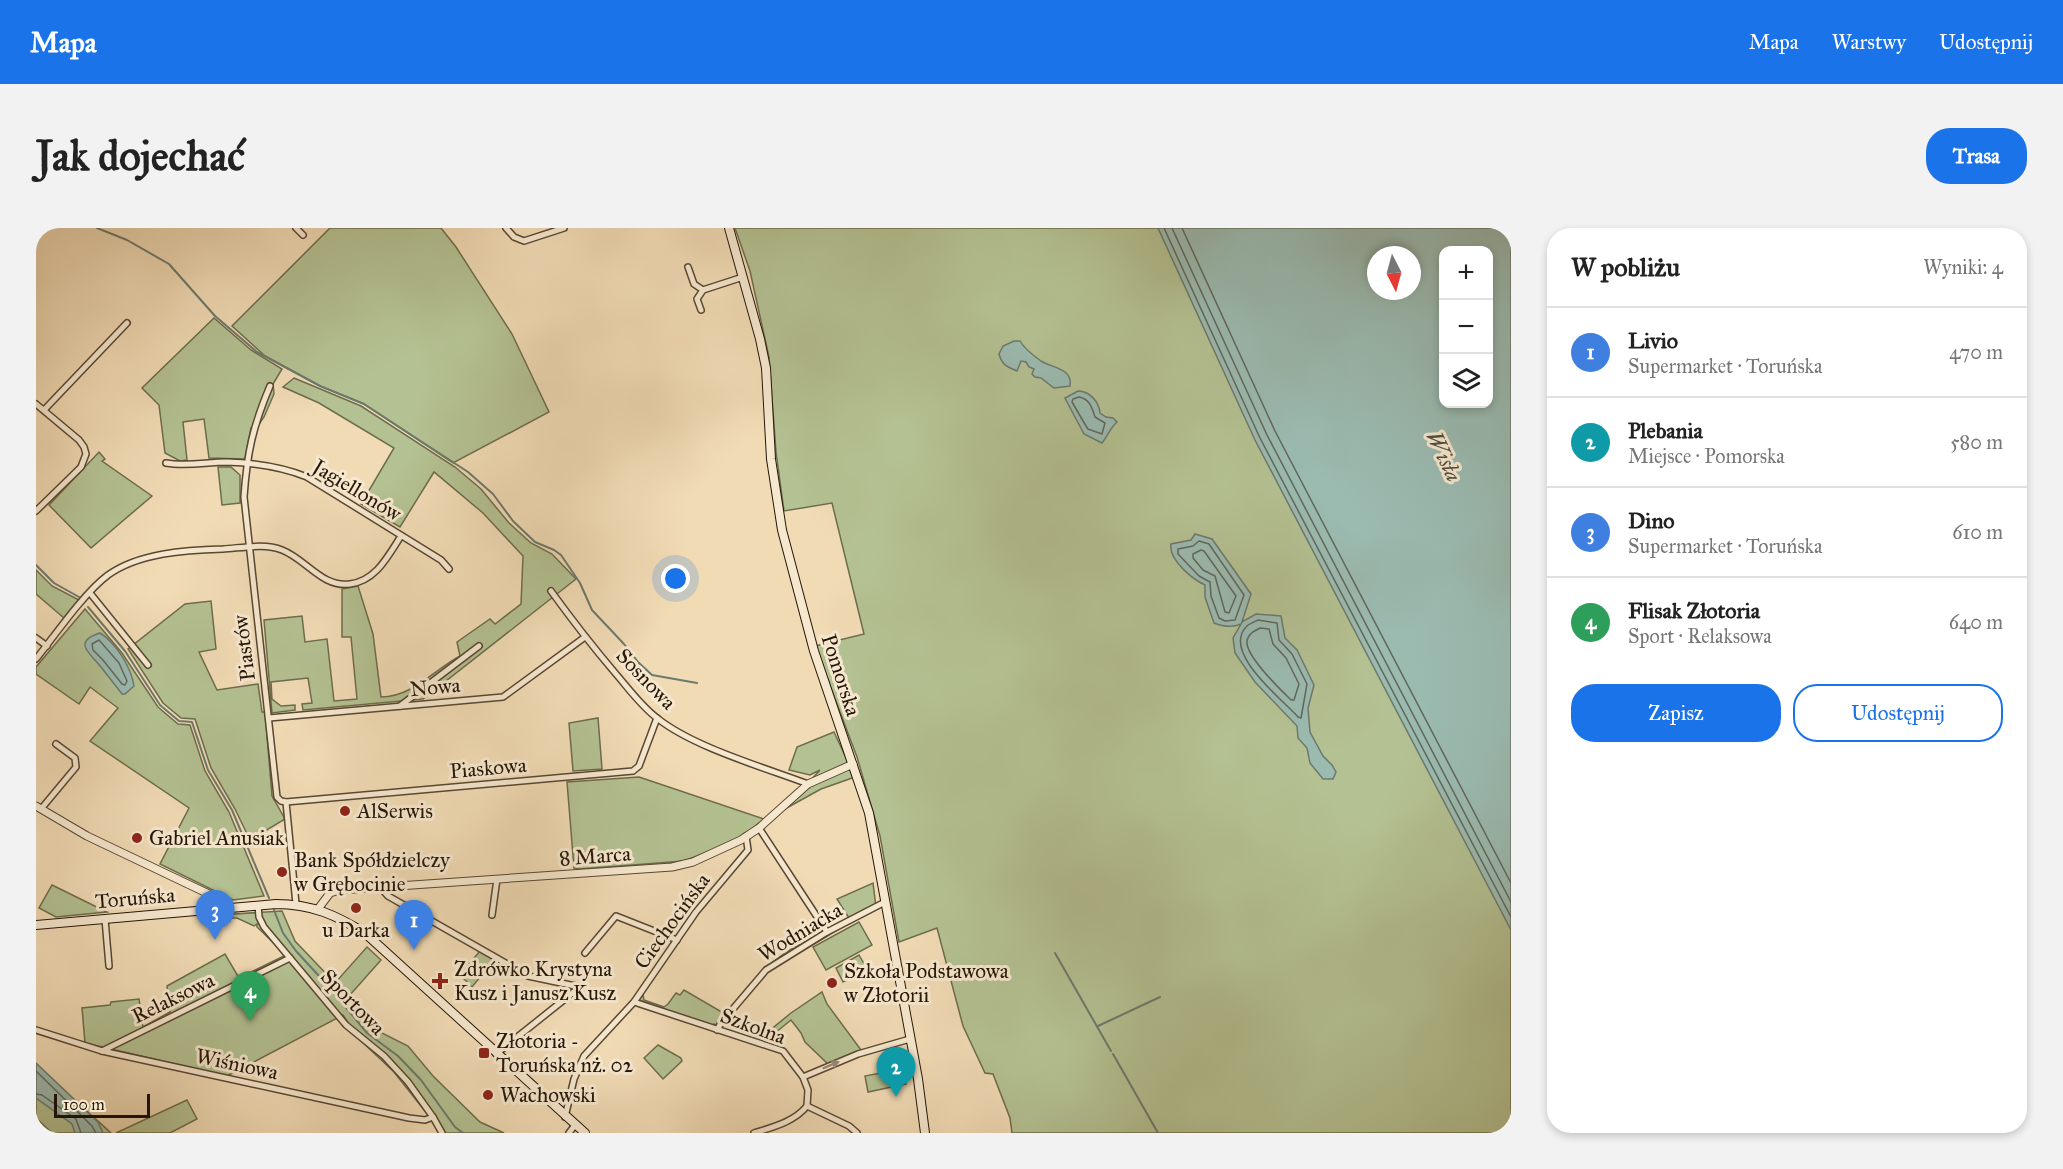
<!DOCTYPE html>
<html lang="pl">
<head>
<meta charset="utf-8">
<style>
	:root { --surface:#fff; --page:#f2f2f2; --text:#222; --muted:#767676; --line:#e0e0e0; --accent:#1a73e8 }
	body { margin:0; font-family:"IM FELL Great Primer",serif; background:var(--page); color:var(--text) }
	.controls { position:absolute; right:18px; top:18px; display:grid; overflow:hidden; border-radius:12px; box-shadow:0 3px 9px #0003 }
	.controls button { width:54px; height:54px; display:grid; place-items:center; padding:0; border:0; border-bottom:2px solid var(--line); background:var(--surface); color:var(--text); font:30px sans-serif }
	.compass { position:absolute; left:1331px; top:18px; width:54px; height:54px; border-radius:50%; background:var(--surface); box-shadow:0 3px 9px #0003; rotate:174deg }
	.scale { position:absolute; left:18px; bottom:15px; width:96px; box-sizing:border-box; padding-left:6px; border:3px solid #261607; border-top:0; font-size:16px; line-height:21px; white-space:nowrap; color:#261607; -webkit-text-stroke:4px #f6e8cf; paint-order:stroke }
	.you { position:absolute; left:640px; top:351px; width:21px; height:21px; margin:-15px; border:4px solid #fff; border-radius:50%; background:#1a73e8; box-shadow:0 0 0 9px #1a73e833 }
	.badge { display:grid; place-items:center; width:39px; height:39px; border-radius:50%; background:var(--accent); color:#fff; font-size:20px; font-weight:700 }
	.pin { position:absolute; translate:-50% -50px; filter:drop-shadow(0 2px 3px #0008) }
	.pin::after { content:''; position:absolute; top:32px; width:21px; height:18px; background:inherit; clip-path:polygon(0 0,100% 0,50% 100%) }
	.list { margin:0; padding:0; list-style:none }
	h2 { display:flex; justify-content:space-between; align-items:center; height:78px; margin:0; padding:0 24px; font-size:26px }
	h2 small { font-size:20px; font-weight:400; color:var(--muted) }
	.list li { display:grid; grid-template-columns:39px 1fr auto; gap:18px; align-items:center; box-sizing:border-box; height:90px; padding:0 24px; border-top:2px solid var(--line) }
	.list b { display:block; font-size:22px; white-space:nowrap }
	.list p { margin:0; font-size:20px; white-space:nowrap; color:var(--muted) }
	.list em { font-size:20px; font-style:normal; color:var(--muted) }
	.actions { display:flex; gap:12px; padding:18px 24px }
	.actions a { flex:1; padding:14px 0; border:2px solid var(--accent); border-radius:24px; text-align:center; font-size:21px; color:var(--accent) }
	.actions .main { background:var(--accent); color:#fff }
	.icon { flex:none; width:33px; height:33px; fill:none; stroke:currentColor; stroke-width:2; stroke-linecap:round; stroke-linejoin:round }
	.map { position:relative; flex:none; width:1475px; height:905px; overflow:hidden; border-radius:24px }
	header { display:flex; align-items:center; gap:36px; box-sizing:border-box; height:84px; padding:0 30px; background:var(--accent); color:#fff }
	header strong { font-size:28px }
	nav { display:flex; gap:33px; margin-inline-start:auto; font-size:21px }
	.intro { display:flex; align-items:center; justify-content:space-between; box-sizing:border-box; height:144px; padding:0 36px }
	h1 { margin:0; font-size:42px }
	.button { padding:15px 27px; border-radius:24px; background:var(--accent); color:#fff; font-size:21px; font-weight:700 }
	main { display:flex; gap:36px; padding:0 36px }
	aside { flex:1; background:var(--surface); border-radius:24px; box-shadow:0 3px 9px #0003 }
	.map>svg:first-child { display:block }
	.green { fill:#b4c192; stroke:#6d6c4c; stroke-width:1.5 }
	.water { fill:#9bbbb1; stroke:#6c796d; stroke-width:1.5; fill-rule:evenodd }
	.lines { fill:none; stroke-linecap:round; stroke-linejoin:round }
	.shore { stroke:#60685c; stroke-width:1.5 }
	.stream { stroke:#6c796d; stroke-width:2 }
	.minor-casing { stroke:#594732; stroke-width:8 }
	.tertiary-casing { stroke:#594732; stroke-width:9 }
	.secondary-casing { stroke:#261607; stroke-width:10 }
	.minor { stroke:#f6e8cf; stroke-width:5 }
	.tertiary { stroke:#f6e8cf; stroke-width:7 }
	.secondary { stroke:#f6e8cf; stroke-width:8 }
	.oneway { fill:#988a75 }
	.poi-dot { fill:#8f2418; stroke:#f6e8cf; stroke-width:2 }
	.labels { text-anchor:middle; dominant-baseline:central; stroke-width:6; stroke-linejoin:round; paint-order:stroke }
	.street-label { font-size:21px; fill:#261607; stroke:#f6e8cf }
	.poi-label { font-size:21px; fill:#261607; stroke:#f6e8cf; text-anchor:start }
	.water-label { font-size:22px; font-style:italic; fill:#4f5042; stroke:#f6e8cf }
</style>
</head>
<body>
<header>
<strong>Mapa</strong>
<nav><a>Mapa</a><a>Warstwy</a><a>Udostępnij</a></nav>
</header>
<div class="intro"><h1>Jak dojechać</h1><a class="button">Trasa</a></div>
<main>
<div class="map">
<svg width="1475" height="905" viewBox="0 0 1475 905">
	<rect width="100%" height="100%" fill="#f1dbb5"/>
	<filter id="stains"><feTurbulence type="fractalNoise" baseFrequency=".00333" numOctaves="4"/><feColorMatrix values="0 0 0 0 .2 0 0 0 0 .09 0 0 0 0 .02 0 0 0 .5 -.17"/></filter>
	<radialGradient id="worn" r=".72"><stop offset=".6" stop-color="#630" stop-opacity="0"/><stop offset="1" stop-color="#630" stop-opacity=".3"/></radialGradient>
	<g class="green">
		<path d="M294 0H405L420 19 476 106 513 184 417 235 328 176 284 158 229 128 196 98Z"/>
		<path d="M699 0H1293L1475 391V905H976L974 890 957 846 949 845 927 798 901 700 863 714 844 608 821 529 779 418 828 406 796 275 748 283 740 224 733 129 714 43Z"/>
		<path d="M178 90 215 122 246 141 237 156 238 166 228 189 220 201 215 200 209 231 173 230 168 191 147 194 151 232 144 233 129 225 123 177 106 160Z"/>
		<path d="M258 150 325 178 419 239 445 261 473 295 495 315 516 326 540 351 387 471 267 482 266 476 276 475 272 450 235 454 236 471 245 478 259 477V482L236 485 228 392 266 388 269 414 291 411 298 473 321 471 315 409H306V361L322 358 337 406 345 469C376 469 398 442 424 428L421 414 454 391 459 396 485 376 487 328 447 285 398 244 364 299 325 276 358 220 283 175 247 159Z"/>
		<path d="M63 224 69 231 66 233 116 268 55 320 13 277Z"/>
		<path d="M182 239H195L204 247V275L186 277Z"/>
		<path d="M0 342 16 358 43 372 28 390 0 366Z"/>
		<path d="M175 373 180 421 163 424 181 462 222 456 226 484H229L236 568 249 591 214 612 199 581 175 540 159 491 145 490 127 475 92 421 149 376Z"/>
		<path d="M49 381 86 425 122 479 142 496 154 497 169 543 193 584 228 668 197 672 124 636 153 580 54 513 82 480 54 459 43 476 0 446V439Z"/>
		<path d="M562 490 566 541 537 543 533 495Z"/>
		<path d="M798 504 819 549 785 561 747 582 784 542 774 547 753 542 761 519Z"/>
		<path d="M603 549 728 591 702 612 648 633 544 641 538 640 531 554Z"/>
		<path d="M837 655 840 679 729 745 682 798 678 796 677 798 603 772 607 767 608 772 628 779 632 776 640 765 644 767 648 762 689 786 714 756 715 757C738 725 779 708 813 690L801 671Z"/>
		<path d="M16 657 71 684 20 689 3 680Z"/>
		<path d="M246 683 259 713 299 755 331 719 345 732 313 768 336 800 372 818 397 848 444 894 468 905H408L403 896 392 887 358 844 322 810 307 787 191 848 49 815 46 780 74 777 75 774 103 771 107 799 134 784 131 758 189 726 203 750 250 727 221 699V696L218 698 201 690H194V693H166V688Z"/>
		<path d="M823 694 836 717 790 742 777 719Z"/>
		<path d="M444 723 459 731 436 759 424 747Z"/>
		<path d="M823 727 831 741 807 754 800 740Z"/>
		<path d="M786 764 791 776 825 822 792 836 769 814 765 805 755 792 728 814 722 812 755 785Z"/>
		<path d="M622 817 645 830 646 833 627 851 608 830Z"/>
		<path d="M863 826 870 856 832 864 829 848 850 844 847 829Z"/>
		<path d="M0 841C25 862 51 882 75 905H16L0 890Z"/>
		<path d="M151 872 161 891 134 905H80Z"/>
	</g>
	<g class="water">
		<path d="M1122 0H1475V702L1219 212ZM1408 22H1452V176H1408ZM1340 27H1376V63H1340Z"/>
		<path d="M978 113H984C988 120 998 128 1005 133 1016 140 1037 140 1034 158L1018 160 1005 150 999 149 996 146 998 141 993 139 990 134 985 133 981 143C971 139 966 137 963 126L967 118Z"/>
		<path d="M1042 163C1054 163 1063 174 1064 185L1070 189 1077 190 1081 194C1074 200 1072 208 1066 215L1048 206 1029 170Z"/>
		<path d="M1159 306 1176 311 1215 366 1206 394 1220 386 1245 388 1249 410 1261 422 1278 457 1272 480 1274 504 1287 528 1296 537 1300 544 1297 551H1287L1274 535 1271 520 1262 510 1261 498 1219 454 1199 425 1197 410 1205 396C1196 400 1188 399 1178 395L1169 369V357C1156 351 1132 331 1135 316L1155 312Z"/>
		<path d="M64 405C80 415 95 439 98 458L89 466H86C79 457 72 448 65 439 55 426 35 414 64 405Z"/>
		<path d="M0 835 62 894 67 905H39L36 896 0 870Z"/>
	</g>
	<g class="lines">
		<g class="shore">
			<path d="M1128 0 1224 210 1475 689"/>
			<path d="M1136 0 1231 207 1475 674"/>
			<path d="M1146 0 1239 203 1475 655"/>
			<path d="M1043 169C1054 171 1056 180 1059 189L1069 195 1066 206 1052 201 1050 198 1036 174 1037 171Z"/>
			<path d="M1163 313 1173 316 1208 367 1199 392 1189 393 1183 390 1175 368 1174 354 1163 348 1142 326V321L1157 318Z"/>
			<path d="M1165 322 1168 323 1200 368 1193 385 1189 384 1179 348 1167 342 1157 330V326Z"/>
			<path d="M1222 392 1241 395 1243 412 1256 426 1271 456 1265 490 1262 489C1246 471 1186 425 1210 399 1212 396 1219 394 1222 392Z"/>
			<path d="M1224 400 1233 401 1237 416 1250 430 1263 456 1258 472H1255C1245 462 1209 428 1211 413 1212 406 1218 403 1224 400Z"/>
			<path d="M63 412 83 435 91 453 89 457 86 456 67 432 57 422 56 416Z"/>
			<path d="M0 843 56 898 60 905"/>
			<path d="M0 866 6 867 40 891 45 905"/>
		</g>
		<g class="stream">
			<path d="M61 0 91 12 133 36 179 88 221 124 284 158 328 176 432 244 457 266 477 293 499 314 518 322 525 327 544 355 556 382 588 416 602 434 616 447 661 455"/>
			<path d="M0 337 18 355 43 369"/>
			<path d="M52 379 89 423 124 477 143 493 156 494 172 542 196 582 233 670"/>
			<path d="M238 682 247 705 260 723 294 760 331 805 362 828 385 852 419 899 427 905"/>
			<path d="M1019 725 1075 823"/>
			<path d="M1062 798 1124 769"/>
			<path d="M1077 826 1122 905"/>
		</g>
		<defs>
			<g id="minor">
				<path d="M260 0 267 7"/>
				<path d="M470 0 478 9 488 13 528 0"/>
				<path d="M652 39 658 56 667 62"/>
				<path d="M665 82 661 71 667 62 707 49"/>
				<path d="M234 158C217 198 211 225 208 269L241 569 245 573 250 574 260 676"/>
				<path d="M0 176 43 212 48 219 50 226 45 239 0 283"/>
				<path d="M8 182 91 95"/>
				<path d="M130 235C151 239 170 234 191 234 219 235 246 239 271 249L405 332 413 341"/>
				<path d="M515 363C536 392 557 419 580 446 593 461 605 478 621 490 657 519 727 539 772 556"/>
				<path d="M54 365 112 437"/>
				<path d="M0 410 11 418"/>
				<path d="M0 431C20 406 48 365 72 347 103 325 149 322 187 321 205 320 229 315 246 322 270 331 286 360 314 356 340 353 352 328 365 308"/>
				<path d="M364 478 443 418"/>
				<path d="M233 490 467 469 549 409"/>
				<path d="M250 574 597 543 603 538 621 490"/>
				<path d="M5 581 40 539 39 530 20 516"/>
				<path d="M723 600 791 704"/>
				<path d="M344 659 352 668 492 748 544 759"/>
				<path d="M222 677 223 689 228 699 310 797 348 828 372 854 397 889 406 905"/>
				<path d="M456 687 461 651"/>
				<path d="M69 691 73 738"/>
				<path d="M549 725 580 688 641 712"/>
				<path d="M598 774 747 823 767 849 772 862 771 878"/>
				<path d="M0 802 66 823 373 890 389 892 397 889"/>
				<path d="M681 802 685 795 730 742 791 704 849 674"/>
				<path d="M66 823 254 730"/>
				<path d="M460 826 544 759"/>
				<path d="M767 849 822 826 874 811"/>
				<path d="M771 878 813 898 821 905"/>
				<path d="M529 889 538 851 548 828 598 774 660 684 712 622 710 608"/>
				<path d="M533 905 539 897"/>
				<path d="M718 905C737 899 758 894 771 878"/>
			</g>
			<g id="tertiary">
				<path d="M0 578 51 608 177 668 187 680"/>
				<path d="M282 681 294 665 304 662 636 639 657 634 705 612 723 600 772 556 817 536"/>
			</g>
			<g id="secondary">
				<path d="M693 0 724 111 730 140 735 231 746 302 778 423 833 585 882 851 889 905"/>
				<path d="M0 697 240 676C275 676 301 687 330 706L549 905"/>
			</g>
		</defs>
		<use href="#minor" class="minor-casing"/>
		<use href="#tertiary" class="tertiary-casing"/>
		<use href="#secondary" class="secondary-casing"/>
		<use href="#minor" class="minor"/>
		<use href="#tertiary" class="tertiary"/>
		<use href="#secondary" class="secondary"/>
	</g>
	<defs><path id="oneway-solid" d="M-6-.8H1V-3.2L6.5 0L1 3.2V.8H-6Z" transform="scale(1.5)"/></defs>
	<use class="oneway" href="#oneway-solid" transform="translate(795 837) rotate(-23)"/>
	<g class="poi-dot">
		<circle cx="309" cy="583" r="6"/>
		<circle cx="101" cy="610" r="6"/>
		<circle cx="246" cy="644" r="6"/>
		<circle cx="320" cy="680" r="6"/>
		<path d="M401 744h6v6h6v6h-6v6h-6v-6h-6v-6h6z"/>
		<circle cx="796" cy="755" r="6"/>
		<rect x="442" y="819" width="12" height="12" rx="3"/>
		<circle cx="452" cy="867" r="6"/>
	</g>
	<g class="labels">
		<g class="street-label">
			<text transform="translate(321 262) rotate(31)">Jagiellonów</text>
			<text transform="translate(208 420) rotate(-97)">Piastów</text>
			<text transform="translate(805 447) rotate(72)">Pomorska</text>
			<text transform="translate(610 451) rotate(46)">Sosnowa</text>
			<text transform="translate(399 459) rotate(-5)">Nowa</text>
			<text transform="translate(452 540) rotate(-5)">Piaskowa</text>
			<text transform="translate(559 628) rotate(-4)">8 Marca</text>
			<text transform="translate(99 670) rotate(-5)">Toruńska</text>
			<text transform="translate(636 693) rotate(-54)">Ciechocińska</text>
			<text transform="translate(764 704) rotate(-31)">Wodniacka</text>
			<text transform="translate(137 770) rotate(-26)">Relaksowa</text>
			<text transform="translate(317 774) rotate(46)">Sportowa</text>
			<text transform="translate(717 798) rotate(20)">Szkolna</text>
			<text transform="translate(201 836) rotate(12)">Wiśniowa</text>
		</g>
		<g class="poi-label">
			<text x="321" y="583">AlSerwis</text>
			<text x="113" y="610">Gabriel Anusiak</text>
			<text x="258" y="632">Bank Spółdzielczy<tspan x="258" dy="24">w Grębocinie</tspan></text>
			<text x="320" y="702" text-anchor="middle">u Darka</text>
			<text x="418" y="741">Zdrówko Krystyna<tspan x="418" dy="24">Kusz i Janusz Kusz</tspan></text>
			<text x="808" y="743">Szkoła Podstawowa<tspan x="808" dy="24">w Złotorii</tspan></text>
			<text x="460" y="813">Złotoria -<tspan x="460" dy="24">Toruńska nż. 02</tspan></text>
			<text x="464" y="867">Wachowski</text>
		</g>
		<g class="water-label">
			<text transform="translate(1408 228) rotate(64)">Wisła</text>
		</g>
	</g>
	<rect width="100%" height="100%" filter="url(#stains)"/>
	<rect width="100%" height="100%" fill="url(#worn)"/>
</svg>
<div class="controls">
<button>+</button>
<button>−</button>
<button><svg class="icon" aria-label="layers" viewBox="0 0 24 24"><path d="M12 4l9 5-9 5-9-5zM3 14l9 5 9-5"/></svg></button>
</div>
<svg class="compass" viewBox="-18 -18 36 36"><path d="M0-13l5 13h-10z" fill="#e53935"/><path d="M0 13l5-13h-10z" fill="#767676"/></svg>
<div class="scale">100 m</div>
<div class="you"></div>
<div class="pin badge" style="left:378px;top:722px;background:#3f7fe0">1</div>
<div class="pin badge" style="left:860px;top:869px;background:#0f9aa8">2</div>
<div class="pin badge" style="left:179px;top:712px;background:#3f7fe0">3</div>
<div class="pin badge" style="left:214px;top:793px;background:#2e9e5b">4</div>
</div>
<aside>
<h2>W pobliżu<small>Wyniki: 4</small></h2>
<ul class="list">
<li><span class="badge" style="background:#3f7fe0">1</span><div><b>Livio</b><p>Supermarket · Toruńska</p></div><em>470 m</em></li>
<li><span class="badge" style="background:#0f9aa8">2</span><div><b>Plebania</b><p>Miejsce · Pomorska</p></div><em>580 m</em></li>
<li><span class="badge" style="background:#3f7fe0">3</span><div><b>Dino</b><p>Supermarket · Toruńska</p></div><em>610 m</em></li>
<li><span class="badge" style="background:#2e9e5b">4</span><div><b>Flisak Złotoria</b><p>Sport · Relaksowa</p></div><em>640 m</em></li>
</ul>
<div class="actions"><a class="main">Zapisz</a><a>Udostępnij</a></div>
</aside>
</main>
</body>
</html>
